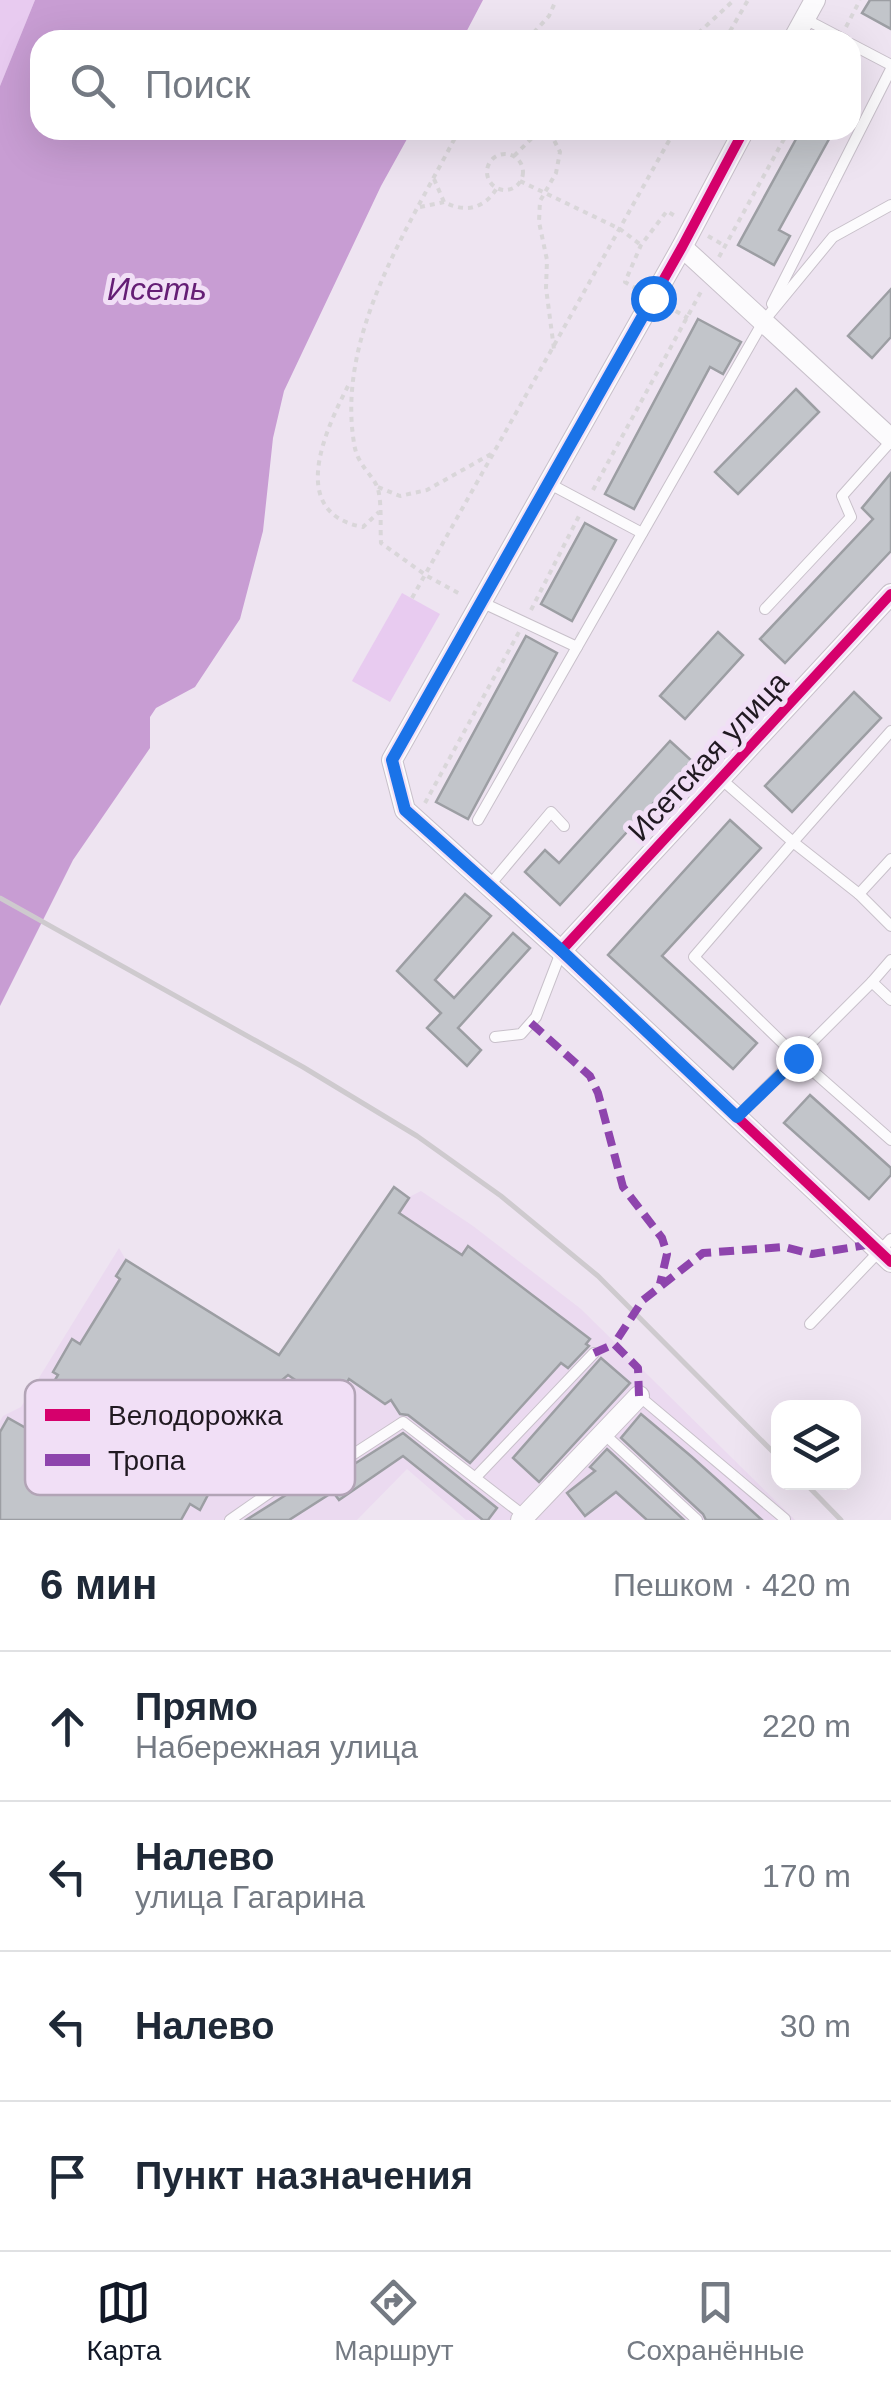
<!DOCTYPE html>
<html lang="ru">
<head>
<meta charset="utf-8">
<style>
	:root { --surface:#fff; --page:#f6f6f7; --text:#1f2937; --muted:#747a83; --line:#e0e1e3; --accent:#111827 }
	body { margin:0; font-family:Arial,sans-serif; background:var(--page); color:var(--text) }
	.controls { position:absolute; right:30px; bottom:30px; display:grid; overflow:hidden; border-radius:20px; box-shadow:0 10px 40px #0002 }
	.controls button { width:90px; height:90px; display:grid; place-items:center; padding:0; border:0; border-bottom:2px solid var(--line); background:var(--surface); color:var(--text); font:50px sans-serif }
	.stop { position:absolute; width:30px; height:30px; margin:-22px; border:8px solid #1a73e8; border-radius:50%; background:#fff }
	.stop.end { background:#1a73e8; border-color:#fff; box-shadow:0 2px 10px #0008 }
	.list { margin:0; padding:0; list-style:none }
	h2 { display:flex; justify-content:space-between; align-items:center; height:130px; margin:0; padding:0 40px; font-size:42px }
	h2 small { font-size:32px; font-weight:400; color:var(--muted) }
	.list li { display:grid; grid-template-columns:65px 1fr auto; gap:30px; align-items:center; box-sizing:border-box; height:150px; padding:0 40px; border-top:2px solid var(--line) }
	.list b { display:block; font-size:38px; white-space:nowrap }
	.list p { margin:0; font-size:32px; white-space:nowrap; color:var(--muted) }
	.list em { font-size:32px; font-style:normal; color:var(--muted) }
	.icon { flex:none; width:55px; height:55px; fill:none; stroke:currentColor; stroke-width:2; stroke-linecap:round; stroke-linejoin:round }
	.map { position:relative; flex:none; width:891px; height:1520px; overflow:hidden }
	.search { position:absolute; background:var(--surface); box-shadow:0 10px 40px #0002; left:30px; right:30px; top:30px; height:110px; display:flex; align-items:center; gap:25px; box-sizing:border-box; padding:0 35px; border-radius:30px; color:var(--muted); font-size:38px }
	.sheet { height:730px; background:var(--surface) }
	nav { display:flex; justify-content:space-around; align-items:center; box-sizing:border-box; height:140px; border-top:2px solid var(--line); background:var(--surface); font-size:28px; color:var(--muted) }
	nav a { display:grid; justify-items:center; gap:5px }
	nav .on { color:var(--accent) }
	.map>svg:first-child { display:block }
	.built { fill:#ebdaf0 }
	.green { fill:#e8cbf0 }
	.water { fill:#c89dd3 }
	.building { fill:#c2c5ca; stroke:#9c9ea3; stroke-width:2.5; fill-rule:evenodd }
	.lines { fill:none; stroke-linecap:round; stroke-linejoin:round }
	.lane-casing { stroke:#c8c0ca; stroke-width:12 }
	.street-casing { stroke:#c8c0ca; stroke-width:22 }
	.path { stroke:#d9d6d9; stroke-width:4; stroke-dasharray:5 5; stroke-linecap:butt }
	.lane { stroke:#fcfbfd; stroke-width:10 }
	.street { stroke:#fcfbfd; stroke-width:20 }
	.rail { stroke:#cecace; stroke-width:5 }
	.quiet { stroke:#8e44ad; stroke-width:8; stroke-dasharray:15 8; stroke-linecap:butt }
	.cycleway-casing { stroke:#f1dff6; stroke-width:16 }
	.cycleway { stroke:#d6006c; stroke-width:10 }
	.route { stroke:#1a73e8; stroke-width:12 }
	.labels { text-anchor:middle; dominant-baseline:central; stroke-width:10; stroke-linejoin:round; paint-order:stroke }
	.street-label { font-size:30px; fill:#201921; stroke:#f1dff6 }
	.water-label { font-size:32px; font-style:italic; fill:#651e75; stroke:#f1dff6 }
	.key { fill:#f1dff6; stroke:#b2a4b6; stroke-width:2.5 }
	.key-label { font-size:28px; fill:#201921 }
</style>
</head>
<body>
<div class="map">
<svg width="891" height="1520" viewBox="0 0 891 1520">
	<rect width="100%" height="100%" fill="#eee4f1"/>
	<path class="built" d="M394 1187 409 1197 421 1191 473 1226 581 1309 795 1520H466L407 1469 357 1520H0V1421L3 1416 21 1407 119 1248 126 1260 279 1355Z"/>
	<g class="green">
		<path d="M0 0H35L0 86Z"/>
		<path d="M402 593 440 614 390 702 352 681Z"/>
	</g>
	<path class="water" d="M35 0H483L462 40H40V130H412L381 186 284 391 273 438 263 531 240 619 195 687 156 708 150 717V748L73 860 0 1006V86Z"/>
	<g class="building">
		<path d="M870 0H891V29L862 13Z"/>
		<path d="M801 130H834L779 230 790 236 774 265 738 245Z"/>
		<path d="M891 289V337L872 358 848 336Z"/>
		<path d="M698 319 741 342 723 374 710 367 634 509 605 494Z"/>
		<path d="M796 389 819 412 738 494 715 472Z"/>
		<path d="M891 473V551L785 663 760 639 873 519 862 508Z"/>
		<path d="M585 523 616 540 572 621 541 604Z"/>
		<path d="M718 632 743 655 685 719 660 696Z"/>
		<path d="M526 636 557 653 468 819 436 802Z"/>
		<path d="M854 692 881 718 792 812 765 786Z"/>
		<path d="M670 741 692 761 560 905 525 872 545 850 559 863Z"/>
		<path d="M730 820 761 848 662 956 757 1043 733 1069 608 955Z"/>
		<path d="M465 894 491 916 435 980 454 998 513 933 530 948 458 1028 481 1050 467 1066 427 1028 441 1013 397 971Z"/>
		<path d="M810 1095 891 1168V1175L869 1199 784 1123Z"/>
		<path d="M394 1187 409 1198 399 1213 462 1255 468 1246 590 1339 586 1344 589 1346 568 1368 561 1363 470 1463 408 1415 400 1414 391 1400 385 1404 349 1379 335 1400 350 1425 250 1484 231 1451 200 1510 190 1504 181 1520H0V1432L8 1418 26 1428 58 1375 53 1372 72 1339 80 1344 120 1279 116 1276 126 1260 279 1355ZM288 1375 326 1401 237 1453 282 1380Z"/>
		<path d="M601 1358 630 1383 539 1482 513 1458Z"/>
		<path d="M641 1414 692 1457 762 1520H706L703 1514 621 1438Z"/>
		<path d="M403 1433 497 1508 488 1520H483L403 1456 339 1500 333 1492 289 1520H246L321 1473 337 1475Z"/>
		<path d="M607 1449 684 1520H647L616 1492 585 1516 567 1493 595 1471 590 1467Z"/>
	</g>
	<g class="lines">
		<defs>
			<g id="lane">
				<path d="M805 19 845 40"/>
				<path d="M851 44 891 65"/>
				<path d="M772 304 891 69"/>
				<path d="M548 483 642 533"/>
				<path d="M481 602 577 647"/>
				<path d="M765 609 851 517 842 496 891 441"/>
				<path d="M721 779 793 842 891 731"/>
				<path d="M478 820 763 322 833 237 891 205"/>
				<path d="M489 886 551 812 564 826"/>
				<path d="M859 894 891 859"/>
				<path d="M891 926 859 894 793 842 694 957 798 1058 891 1140"/>
				<path d="M891 960 872 982 891 1000"/>
				<path d="M495 1037 521 1034 536 1017 561 952"/>
				<path d="M737 1117 872 982"/>
				<path d="M810 1324 891 1239"/>
				<path d="M639 1396 785 1519"/>
				<path d="M603 1433 697 1520"/>
				<path d="M475 1478 594 1353"/>
				<path d="M230 1520 315 1461 332 1468 403 1422 527 1518"/>
			</g>
			<g id="street">
				<path d="M793 40 815 0"/>
				<path d="M744 130 682 247 392 760 405 810 561 951 891 1262"/>
				<path d="M682 247 891 439"/>
				<path d="M561 951 891 594"/>
				<path d="M521 1520 639 1396"/>
			</g>
		</defs>
		<use href="#lane" class="lane-casing"/>
		<use href="#street" class="street-casing"/>
		<g class="path">
			<path d="M846 27 860 0"/>
			<path d="M527 40 549 16 556 0"/>
			<path d="M691 40 734 0"/>
			<path d="M725 40 748 0"/>
			<path d="M459 130C411 224 336 333 354 443 357 466 373 474 378 489 382 505 380 526 381 543L427 576 462 595"/>
			<circle cx="505" cy="172" r="18"/>
			<path d="M514 156 533 137 553 138 560 152 556 173 540 201 539 222 547 260 546 288 554 349"/>
			<path d="M434 179 444 202C466 213 484 209 497 188"/>
			<path d="M520 181 620 229 641 245"/>
			<path d="M420 207 444 202"/>
			<path d="M708 236 725 246"/>
			<path d="M719 257 789 130"/>
			<path d="M637 289 625 282 641 245 667 211 678 218"/>
			<path d="M667 306 688 318"/>
			<path d="M348 386C326 429 286 513 363 527L379 512"/>
			<path d="M378 487 400 496 427 490 491 454"/>
			<path d="M593 490 703 288"/>
			<path d="M412 598 675 130"/>
			<path d="M531 610 579 516"/>
			<path d="M425 803 519 632"/>
		</g>
		<use href="#lane" class="lane"/>
		<use href="#street" class="street"/>
		<g class="rail">
			<path d="M0 898 303 1067 417 1136 501 1196 598 1276 778 1457"/>
			<path d="M804 1482 841 1520"/>
		</g>
		<g class="quiet">
			<path d="M531 1023 590 1076 598 1093 623 1187 662 1238 667 1254 660 1284"/>
			<path d="M594 1353 614 1344"/>
			<path d="M639 1396 638 1368 614 1344 643 1300 703 1253 784 1247 812 1254 872 1244"/>
		</g>
		<defs>
			<g id="cycleway">
				<path d="M744 130 682 247 392 760 405 810 561 951 891 1262"/>
				<path d="M561 951 891 594"/>
			</g>
		</defs>
		<use href="#cycleway" class="cycleway-casing"/>
		<use href="#cycleway" class="cycleway"/>
	</g>
	<g class="lines">
		<path class="route" d="M653 298 392 760 405 810 561 950 737 1117 798 1058"/>
	</g>
	<g class="labels">
		<g class="street-label">
			<text transform="translate(708 756) rotate(-47)">Исетская улица</text>
		</g>
		<g class="water-label">
			<text x="157" y="289">Исеть</text>
		</g>
	</g>
	<rect x="25" y="1380" width="330" height="115" rx="15" class="key"/>
	<rect x="45" y="1409" width="45" height="12" fill="#d6006c"/>
	<rect x="45" y="1454" width="45" height="12" fill="#8e44ad"/>
	<g class="key-label">
		<text x="108" y="1425">Велодорожка</text>
		<text x="108" y="1470">Тропа</text>
	</g>
</svg>
<div class="controls">
<button><svg class="icon" aria-label="layers" viewBox="0 0 24 24"><path d="M12 4l9 5-9 5-9-5zM3 14l9 5 9-5"/></svg></button>
</div>
<div class="stop" style="left:653px;top:298px"></div>
<div class="stop end" style="left:798px;top:1058px"></div>
<div class="search"><svg class="icon" aria-label="search" viewBox="0 0 24 24"><circle cx="10" cy="10" r="6"/><path d="M15 15l6 6"/></svg>Поиск</div>
</div>
<section class="sheet">
<h2>6 мин<small>Пешком · 420 m</small></h2>
<ul class="list">
<li><svg class="icon" aria-label="ahead" viewBox="0 0 24 24"><path d="M12 20V5M6 11l6-6 6 6"/></svg><div><b>Прямо</b><p>Набережная улица</p></div><em>220 m</em></li>
<li><svg class="icon" aria-label="left" viewBox="0 0 24 24"><path d="M17 20v-9H6M10 6l-5 5 5 5"/></svg><div><b>Налево</b><p>улица Гагарина</p></div><em>170 m</em></li>
<li><svg class="icon" aria-label="left" viewBox="0 0 24 24"><path d="M17 20v-9H6M10 6l-5 5 5 5"/></svg><div><b>Налево</b></div><em>30 m</em></li>
<li><svg class="icon" aria-label="arrive" viewBox="0 0 24 24"><path d="M6 21V4h12l-3 4 3 4H6"/></svg><div><b>Пункт назначения</b></div></li>
</ul>
</section>
<nav>
<a class="on"><svg class="icon" aria-label="map" viewBox="0 0 24 24"><path d="M3 6l6-2 6 2 6-2v14l-6 2-6-2-6 2zM9 4v14M15 6v14"/></svg>Карта</a>
<a><svg class="icon" aria-label="directions" viewBox="0 0 24 24"><path d="M12 3l9 9-9 9-9-9zM9 14v-3h6M13 9l2 2-2 2"/></svg>Маршрут</a>
<a><svg class="icon" aria-label="saved" viewBox="0 0 24 24"><path d="M7 4h10v16l-5-4-5 4z"/></svg>Сохранённые</a>
</nav>
</body>
</html>
